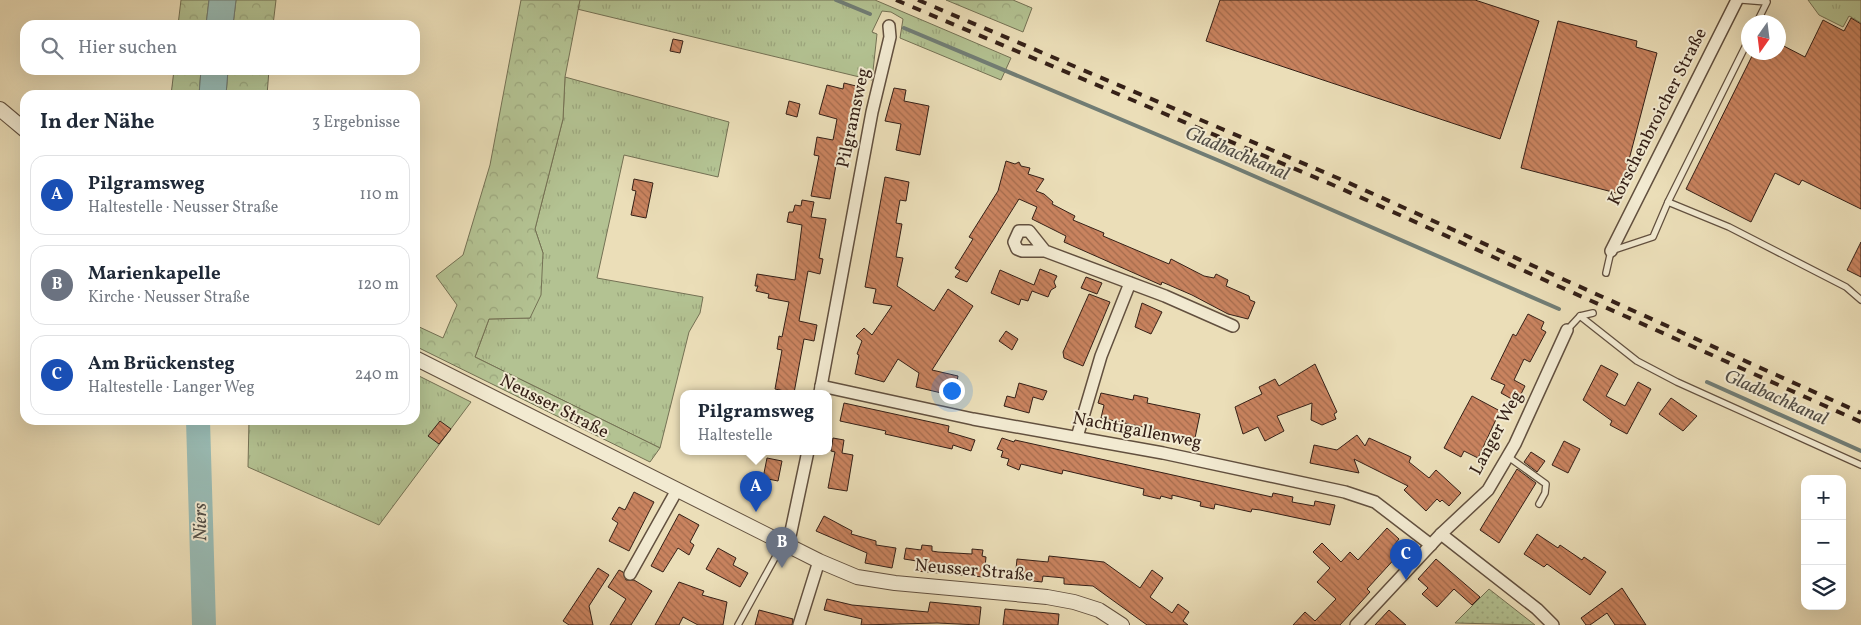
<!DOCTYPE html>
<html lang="de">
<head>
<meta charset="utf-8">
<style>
	:root { --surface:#fff; --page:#f2f2f3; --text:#1f2937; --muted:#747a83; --line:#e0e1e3; --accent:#ea580c }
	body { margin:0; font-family:Vollkorn,serif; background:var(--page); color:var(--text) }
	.controls { position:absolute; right:15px; bottom:15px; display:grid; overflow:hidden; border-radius:10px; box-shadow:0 5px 20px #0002 }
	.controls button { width:45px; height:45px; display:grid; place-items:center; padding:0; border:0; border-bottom:1px solid var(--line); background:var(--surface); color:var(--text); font:25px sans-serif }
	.compass { position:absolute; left:1741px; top:15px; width:45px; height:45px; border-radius:50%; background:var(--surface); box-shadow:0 5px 20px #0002; rotate:194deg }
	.you { position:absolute; left:951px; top:390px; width:18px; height:18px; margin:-12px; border:4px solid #fff; border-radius:50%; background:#1a73e8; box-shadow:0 0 0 8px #1a73e833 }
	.badge { display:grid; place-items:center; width:32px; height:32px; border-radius:50%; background:var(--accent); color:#fff; font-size:16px; font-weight:700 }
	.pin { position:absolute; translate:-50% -41px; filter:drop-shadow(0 1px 2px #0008) }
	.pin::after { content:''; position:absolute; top:26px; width:18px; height:15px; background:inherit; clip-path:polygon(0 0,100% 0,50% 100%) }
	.popup { position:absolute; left:680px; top:390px; width:152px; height:65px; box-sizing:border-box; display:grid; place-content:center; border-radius:10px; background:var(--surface); filter:drop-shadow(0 1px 4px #0005); font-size:16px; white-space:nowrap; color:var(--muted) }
	.popup b { font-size:19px; color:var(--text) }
	.popup::after { content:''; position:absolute; left:50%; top:100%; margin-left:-10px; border:10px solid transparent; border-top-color:var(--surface) }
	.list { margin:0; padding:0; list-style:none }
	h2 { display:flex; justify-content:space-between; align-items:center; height:65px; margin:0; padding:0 20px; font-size:21px }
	h2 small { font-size:16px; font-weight:400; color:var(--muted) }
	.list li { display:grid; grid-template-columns:32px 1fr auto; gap:15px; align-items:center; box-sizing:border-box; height:80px; margin:0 10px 10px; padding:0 10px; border:1px solid var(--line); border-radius:15px }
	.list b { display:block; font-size:19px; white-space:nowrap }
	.list p { margin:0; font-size:16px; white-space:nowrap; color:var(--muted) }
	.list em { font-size:16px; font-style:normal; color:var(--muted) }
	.icon { flex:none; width:28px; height:28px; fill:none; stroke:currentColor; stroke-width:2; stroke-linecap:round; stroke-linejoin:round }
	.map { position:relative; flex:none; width:1861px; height:625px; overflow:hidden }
	.search { position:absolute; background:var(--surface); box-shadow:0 5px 20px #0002; left:20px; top:20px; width:400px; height:55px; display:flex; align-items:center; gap:12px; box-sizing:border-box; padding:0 18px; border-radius:15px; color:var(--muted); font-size:19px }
	.panel { position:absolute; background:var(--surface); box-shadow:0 5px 20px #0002; left:20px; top:90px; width:400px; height:335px; border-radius:15px }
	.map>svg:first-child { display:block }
	.grass { fill:url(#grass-tufts); stroke:#747154 }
	.forest { fill:url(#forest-crowns); stroke:#747154 }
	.park { fill:url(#park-dots); stroke:#747154 }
	.water { fill:#99bbb4; stroke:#717d75 }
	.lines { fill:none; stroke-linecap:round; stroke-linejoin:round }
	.stream { stroke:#717d75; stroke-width:4 }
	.river { stroke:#99bbb4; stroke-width:24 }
	.building { fill:url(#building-back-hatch); stroke:#352017 }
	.service-casing { stroke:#62503f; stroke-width:8 }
	.minor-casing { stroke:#62503f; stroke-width:14 }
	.tertiary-casing { stroke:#62503f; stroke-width:16 }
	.service { stroke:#f2ead1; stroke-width:5.5 }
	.minor { stroke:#f2ead1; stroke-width:11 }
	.tertiary { stroke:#f2ead1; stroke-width:14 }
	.rail { stroke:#352017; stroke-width:4; stroke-dasharray:9 9; stroke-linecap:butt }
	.labels { text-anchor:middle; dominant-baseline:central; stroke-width:4; stroke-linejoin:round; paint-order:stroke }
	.street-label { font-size:18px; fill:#352017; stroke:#f2ead1 }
	.water-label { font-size:19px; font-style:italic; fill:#534e46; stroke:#f2ead1 }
</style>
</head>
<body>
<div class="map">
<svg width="1861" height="625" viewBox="0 0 1861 625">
	<defs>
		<pattern id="grass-tufts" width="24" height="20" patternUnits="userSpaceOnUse" patternTransform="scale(1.25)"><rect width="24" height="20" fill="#b3c292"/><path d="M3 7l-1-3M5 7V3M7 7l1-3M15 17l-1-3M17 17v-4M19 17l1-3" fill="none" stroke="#9ba67d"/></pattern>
		<pattern id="forest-crowns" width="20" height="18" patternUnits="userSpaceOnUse" patternTransform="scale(1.25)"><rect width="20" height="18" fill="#b3c292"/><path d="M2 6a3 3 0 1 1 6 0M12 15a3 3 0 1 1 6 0" fill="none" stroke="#9ba67d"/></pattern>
		<pattern id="park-dots" width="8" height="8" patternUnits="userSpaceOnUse" patternTransform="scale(1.25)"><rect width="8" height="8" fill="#b3c292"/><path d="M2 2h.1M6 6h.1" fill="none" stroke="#9ba67d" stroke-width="1.8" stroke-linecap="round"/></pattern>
		<pattern id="building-back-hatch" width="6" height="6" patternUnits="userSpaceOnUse" patternTransform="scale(1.25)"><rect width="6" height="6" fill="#c9835f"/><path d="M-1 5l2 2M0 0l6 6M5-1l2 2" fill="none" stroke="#a46b4d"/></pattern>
	</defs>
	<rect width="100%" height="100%" fill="#ebdeb8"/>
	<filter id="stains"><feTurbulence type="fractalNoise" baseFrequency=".004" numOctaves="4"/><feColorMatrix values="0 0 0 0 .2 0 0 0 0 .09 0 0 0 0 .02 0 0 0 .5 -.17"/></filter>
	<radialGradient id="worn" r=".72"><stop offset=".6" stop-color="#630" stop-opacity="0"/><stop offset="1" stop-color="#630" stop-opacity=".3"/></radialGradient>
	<g class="grass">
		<path d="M580 0H875L1011 58 1001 80 900 38 903 19 891 12 882 11 872 32 877 34 872 80 577 9Z"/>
		<path d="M1808 0H1861V23L1849 16 1843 27 1819 15Z"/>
		<path d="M565 77 729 122 718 177 624 155 597 278 703 297 700 313 689 332 660 448 475 357 489 319 530 318 543 253 535 229 563 119Z"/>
		<path d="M415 374 471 402 379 525 248 467 249 420H415Z"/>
	</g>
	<g class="forest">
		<path d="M181 0H209L206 25H178Z"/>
		<path d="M236 0H276L273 25H233Z"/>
		<path d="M521 0H580L565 77 563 119 535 229 543 253 541 295 530 318 489 319 475 357 660 448 650 462 415 346V325L443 338 457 305 436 276 463 255 490 165Z"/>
		<path d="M946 0H1013L1032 8 1023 32Z"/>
		<path d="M174 70H201L199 95H171Z"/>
		<path d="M228 70H269L267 95H226Z"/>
	</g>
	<path class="park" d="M1489 589 1535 625 1455 623Z"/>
	<g class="water">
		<path d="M209 0H236L233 25H206Z"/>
		<path d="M201 70H228L226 95H199Z"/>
	</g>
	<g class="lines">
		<g class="stream">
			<path d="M836 0 870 14"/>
			<path d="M904 28 1222 162 1559 309"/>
			<path d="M1707 382 1861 451"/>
		</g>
		<path class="river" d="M198 420 204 625"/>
	</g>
	<g class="building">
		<path d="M1220 0H1475L1539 21 1500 139 1206 41Z"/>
		<path d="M1851 18 1861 24V209L1802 180 1799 185 1775 173 1751 222 1686 189 1754 52H1778V43L1805 57 1823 20 1844 31Z"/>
		<path d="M1558 21 1637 41 1636 47 1657 53 1620 194 1521 168Z"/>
		<path d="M673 39 683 41 680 53 670 51Z"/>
		<path d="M844 83 860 87 849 149 839 148 830 199 811 196 819 156 814 155 817 137 833 140 837 119 819 114 827 85 843 89Z"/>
		<path d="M894 88 906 90 904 101 929 106 920 155 896 150 901 124 885 121Z"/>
		<path d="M789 101 800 104 797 117 786 114Z"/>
		<path d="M1006 161 1015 164 1019 162 1021 166 1030 168 1028 174 1044 179 1036 191 1044 194 1053 202 1052 204 1075 216 1073 220 1104 233 1103 236 1169 264 1171 259 1204 276 1214 278 1216 274 1228 280 1226 286 1249 296 1250 300 1255 302 1248 319 1228 314 1192 295 1162 282 1161 285 1064 242 1066 236 1032 219 1037 207 1019 199 967 282 955 277 960 271 955 268 973 239 969 237 998 191Z"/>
		<path d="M885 177 909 182 906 201 900 200 896 223 902 224 896 257 903 258 897 286 934 311 948 289 973 306 932 370 958 376 954 396 916 387 919 373 898 359 884 382 855 374 859 355 857 354 862 341 856 336 864 328 872 335 892 306 873 303 876 289 865 287Z"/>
		<path d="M634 179 653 183 646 218 631 215 636 191 632 190Z"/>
		<path d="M802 200 814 202 811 217 826 219 819 258 823 259 820 274 808 271 799 321 817 325 814 341 804 339 794 393 775 389 782 350 777 349 779 336 782 337 789 302 768 298 769 294 756 291 758 286H755L757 274 795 280 802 225 787 222 789 212H793L795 205 801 206Z"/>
		<path d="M1861 242V277L1847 270Z"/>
		<path d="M1040 269 1057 276 1054 282 1056 287 1051 290 1048 297 1032 291 1028 301 1021 299 1019 305 991 293 1000 270 1034 285Z"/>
		<path d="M1086 277 1102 283 1097 294 1081 288Z"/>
		<path d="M1089 294 1110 302 1083 366 1064 358 1063 352Z"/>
		<path d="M1142 303 1162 312 1151 334 1135 327Z"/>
		<path d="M1528 314 1544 322 1541 329 1546 332 1530 362 1524 359 1514 380 1525 386 1517 402 1501 393 1505 385 1491 379 1513 334 1516 336Z"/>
		<path d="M1006 331 1018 339 1012 350 999 341Z"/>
		<path d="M1315 364 1337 412 1334 414 1336 419 1322 425 1311 420 1312 403 1277 416 1284 431 1265 441 1258 427 1243 434 1235 407 1262 394 1259 387 1275 379 1279 386Z"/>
		<path d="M1601 365 1618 374 1606 396 1625 406 1638 382 1651 389 1627 434 1610 425 1612 421 1583 400Z"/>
		<path d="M1019 383 1047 391 1043 400 1033 397 1029 413 1004 406 1007 396 1015 398Z"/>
		<path d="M1101 393 1133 400 1134 395 1148 398 1147 403 1200 414 1195 438 1101 418 1104 405 1098 403Z"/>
		<path d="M1472 396 1500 411 1478 458 1464 451 1461 457 1444 448Z"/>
		<path d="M1671 398 1697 416 1683 431 1659 414Z"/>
		<path d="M844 403 949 426 948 432 975 440 971 451 953 445 952 449 885 434 886 431 840 421Z"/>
		<path d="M440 421 451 429 439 444 428 436Z"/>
		<path d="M1357 435 1365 446 1369 438 1411 457 1409 462 1429 478 1436 470 1461 493 1449 506 1442 500 1440 502 1437 499 1426 511 1404 490 1408 486 1354 459 1359 473 1310 463 1314 445 1337 450Z"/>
		<path d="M833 438 844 440 842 453 853 455 847 491 828 488 835 452 831 451Z"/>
		<path d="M1002 438 1014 442 1015 440 1272 497 1273 493 1293 497 1292 502 1314 506 1315 501 1335 505 1330 525 1260 510 1252 509 1251 512 1215 504 1214 509 1200 506 1201 502 1172 495V499L1161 496 1160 499 1143 495 1144 489 1063 470 1062 474 1021 464 1019 470 1007 465 1009 459 1001 457 1003 451 997 449Z"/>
		<path d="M1564 441 1580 449 1568 473 1552 465Z"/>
		<path d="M1531 452 1545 461 1537 472 1524 462Z"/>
		<path d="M767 458 782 461 778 481 763 478Z"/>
		<path d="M1517 469 1536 483 1499 543 1480 530Z"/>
		<path d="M634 492 654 502 629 551 609 541 618 523 612 519 619 507 625 510Z"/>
		<path d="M679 514 699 525 690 542 694 545 689 555 678 548 663 572 651 566Z"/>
		<path d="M824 516 852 531 851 534 876 541V545L896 548 892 568 865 563 867 553 816 531Z"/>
		<path d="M1387 528 1399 539 1395 544 1400 549 1396 553 1398 555 1367 589 1370 592 1340 625H1293L1305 612 1315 621 1336 599 1317 582 1330 568 1313 552 1322 543 1341 562 1350 552 1358 560Z"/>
		<path d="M1537 534 1558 548 1560 545 1582 560 1584 557 1606 572 1590 595 1547 564 1544 567 1524 554Z"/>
		<path d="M922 545 932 546V551L938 552 972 554V549L983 550 982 556 986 557 984 577 916 571 917 561 904 559 906 548 921 550Z"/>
		<path d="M718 548 736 558 733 565 748 573 740 587 706 569Z"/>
		<path d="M1049 556 1104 562 1140 588 1152 570 1163 578 1150 597 1172 613 1178 604 1189 612 1183 621 1188 625H1147L1093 586 1064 584V578L1043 576 1042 582 1015 579 1017 559 1048 562Z"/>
		<path d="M1436 559 1480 597 1472 605 1454 589 1437 607 1422 594 1428 588 1418 579Z"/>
		<path d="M598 568 609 575 589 606 593 625H569L563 621Z"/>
		<path d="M619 570 623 572 626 580H634L652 591 631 625H610L626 599 608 587Z"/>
		<path d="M679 582 704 591 702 595 727 602 723 625H698L683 617 679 625H655Z"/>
		<path d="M1622 588 1646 625H1615L1607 613 1590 625H1586L1581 618Z"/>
		<path d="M827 599 852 605 928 612 930 602 981 607 979 625 937 623 861 625 862 619 824 610Z"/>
		<path d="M1005 609 1059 614 1058 625H1003Z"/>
		<path d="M759 610 793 619 792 625H755Z"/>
		<path d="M1389 610 1406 625H1375Z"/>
	</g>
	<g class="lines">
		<defs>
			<g id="service">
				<path d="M1742 0 1767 2 1757 22"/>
				<path d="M1748 41 1668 202 1729 227 1846 287 1861 300"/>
				<path d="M1606 273 1611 251 1653 237 1668 202"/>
				<path d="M1580 316 1637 361 1677 382 1861 465"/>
				<path d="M1567 330 1580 316 1593 313"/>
				<path d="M1507 456 1546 484 1545 493 1539 504"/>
				<path d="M738 625 776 556 786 544"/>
			</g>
			<g id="minor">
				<path d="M1045 251 1029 231H1019L1014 242 1017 249 1022 251H1045L1165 296 1233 326"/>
				<path d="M1611 251 1737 0"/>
				<path d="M821 386 973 419 1163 453 1345 492 1375 502 1431 545"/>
				<path d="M820 392 872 112 890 37 889 26"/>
				<path d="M1077 437 1101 356 1130 283"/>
				<path d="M1441 534 1537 609 1553 625"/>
				<path d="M786 544 790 536 808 451"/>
				<path d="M630 574 677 490"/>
				<path d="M799 625 819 561"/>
				<path d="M1356 625 1441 534 1488 490 1515 444 1567 330"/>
			</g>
			<g id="tertiary">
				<path d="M0 109 25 130"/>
				<path d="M415 358 819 561 857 577 895 583 1047 597 1074 602 1099 610 1122 625"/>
			</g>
		</defs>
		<use href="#service" class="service-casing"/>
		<use href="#minor" class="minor-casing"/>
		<use href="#tertiary" class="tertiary-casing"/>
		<use href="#service" class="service"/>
		<use href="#minor" class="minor"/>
		<use href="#tertiary" class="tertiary"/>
		<g class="rail">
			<path d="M896 0 1333 185 1861 422"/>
			<path d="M918 0 1340 179 1861 413"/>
		</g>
	</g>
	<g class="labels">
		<g class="street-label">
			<text transform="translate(1658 117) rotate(-63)">Korschenbroicher Straße</text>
			<text transform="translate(854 118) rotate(-78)">Pilgramsweg</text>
			<text transform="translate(554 407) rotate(27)">Neusser Straße</text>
			<text transform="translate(1137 431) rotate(11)">Nachtigallenweg</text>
			<text transform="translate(1497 433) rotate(-62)">Langer Weg</text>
			<text transform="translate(974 571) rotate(5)">Neusser Straße</text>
		</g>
		<g class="water-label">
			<text transform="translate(1237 154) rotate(23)">Gladbachkanal</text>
			<text transform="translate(1776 398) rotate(24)">Gladbachkanal</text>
			<text transform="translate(201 522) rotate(-91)">Niers</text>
		</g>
	</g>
	<rect width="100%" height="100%" filter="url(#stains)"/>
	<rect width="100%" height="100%" fill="url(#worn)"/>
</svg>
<div class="controls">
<button>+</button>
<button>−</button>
<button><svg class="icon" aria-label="layers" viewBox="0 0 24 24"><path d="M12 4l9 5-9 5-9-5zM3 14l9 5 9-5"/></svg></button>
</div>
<svg class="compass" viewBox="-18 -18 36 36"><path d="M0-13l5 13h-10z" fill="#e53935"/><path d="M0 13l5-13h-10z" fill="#747a83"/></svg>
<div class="you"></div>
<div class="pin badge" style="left:756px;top:512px;background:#1a4fb4">A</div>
<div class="popup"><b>Pilgramsweg</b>Haltestelle</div>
<div class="pin badge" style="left:782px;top:568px;background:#6b7280">B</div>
<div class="pin badge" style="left:1406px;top:580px;background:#1a4fb4">C</div>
<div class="search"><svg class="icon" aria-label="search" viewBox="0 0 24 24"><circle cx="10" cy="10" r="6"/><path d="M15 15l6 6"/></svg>Hier suchen</div>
<section class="panel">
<h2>In der Nähe<small>3 Ergebnisse</small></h2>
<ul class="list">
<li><span class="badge" style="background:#1a4fb4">A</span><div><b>Pilgramsweg</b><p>Haltestelle · Neusser Straße</p></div><em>110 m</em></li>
<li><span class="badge" style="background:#6b7280">B</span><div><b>Marienkapelle</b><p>Kirche · Neusser Straße</p></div><em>120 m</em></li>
<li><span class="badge" style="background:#1a4fb4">C</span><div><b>Am Brückensteg</b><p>Haltestelle · Langer Weg</p></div><em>240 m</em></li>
</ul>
</section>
</div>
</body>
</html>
